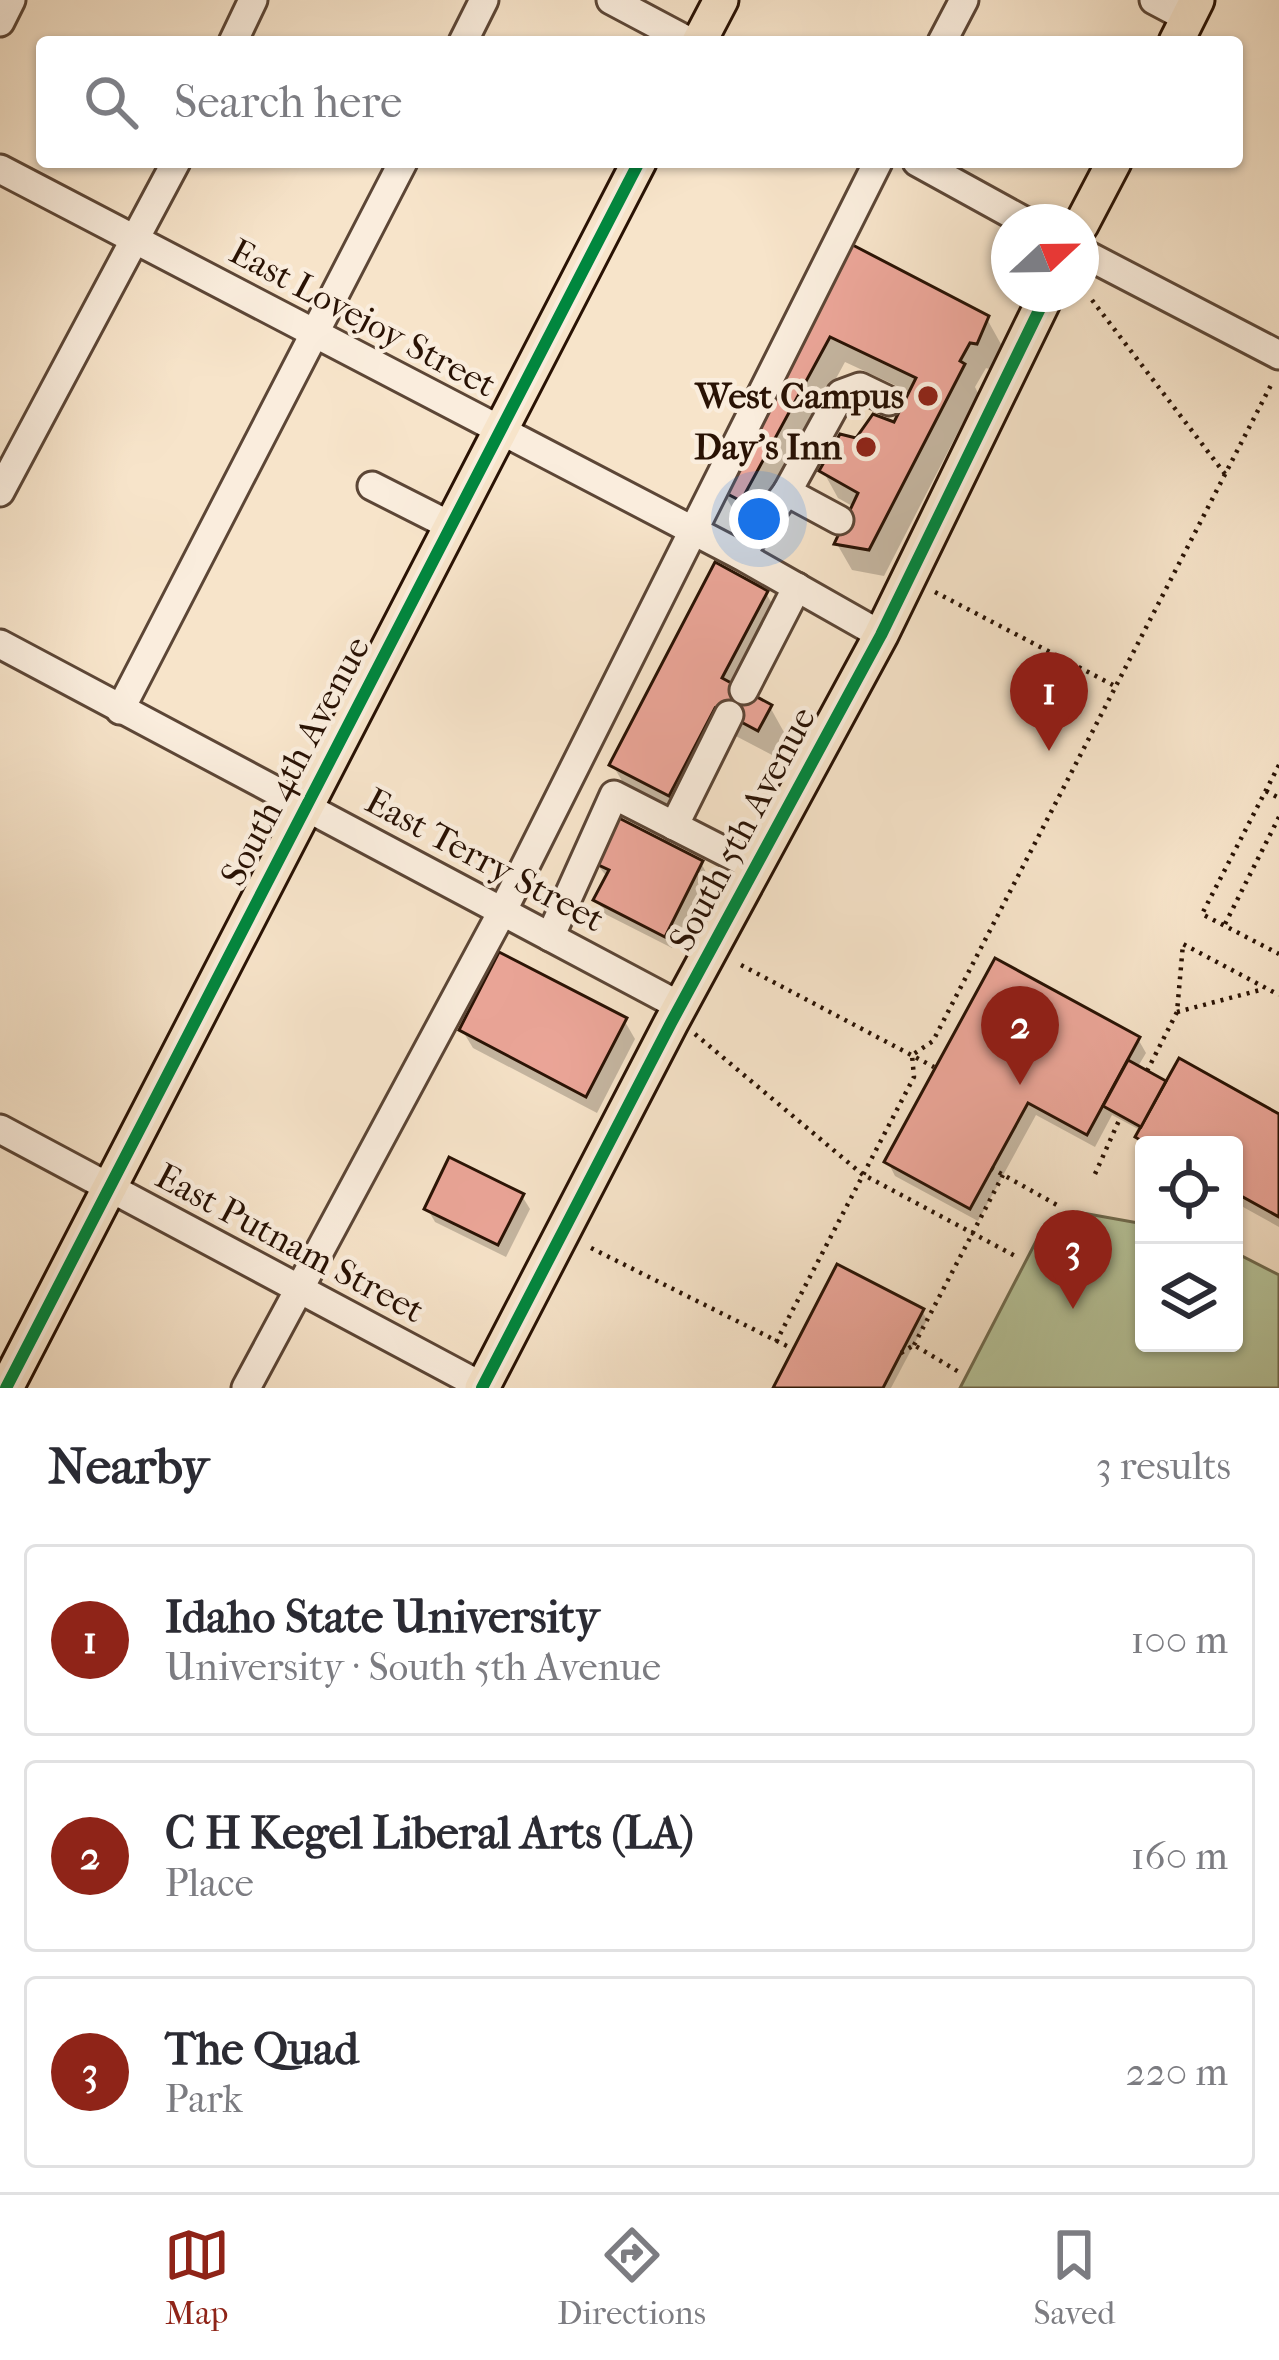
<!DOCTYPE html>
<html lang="en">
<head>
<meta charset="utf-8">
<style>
	:root { --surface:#fff; --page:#f7f7f7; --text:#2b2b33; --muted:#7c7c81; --line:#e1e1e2; --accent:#8f2418 }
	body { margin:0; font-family:"IM FELL French Canon",serif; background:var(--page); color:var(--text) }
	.controls { position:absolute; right:36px; bottom:36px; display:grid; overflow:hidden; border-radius:12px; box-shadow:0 3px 9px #0004 }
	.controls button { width:108px; height:108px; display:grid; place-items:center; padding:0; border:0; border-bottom:3px solid var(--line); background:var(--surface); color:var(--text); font:60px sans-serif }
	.compass { position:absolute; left:991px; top:204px; width:108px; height:108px; border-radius:50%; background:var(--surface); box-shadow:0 3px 9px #0004; rotate:68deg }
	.you { position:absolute; left:759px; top:519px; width:42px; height:42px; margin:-30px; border:9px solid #fff; border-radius:50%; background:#1a73e8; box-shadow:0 0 0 18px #1a73e833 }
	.badge { display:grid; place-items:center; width:78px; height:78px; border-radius:50%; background:var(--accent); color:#fff; font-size:39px; font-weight:700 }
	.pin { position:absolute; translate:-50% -99px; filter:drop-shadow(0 3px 6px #0008) }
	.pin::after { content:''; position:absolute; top:63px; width:42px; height:36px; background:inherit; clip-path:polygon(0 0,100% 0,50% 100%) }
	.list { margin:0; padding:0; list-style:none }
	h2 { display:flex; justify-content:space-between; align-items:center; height:156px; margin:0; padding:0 48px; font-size:51px }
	h2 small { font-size:39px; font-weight:400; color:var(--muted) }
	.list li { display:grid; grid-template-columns:78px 1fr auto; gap:36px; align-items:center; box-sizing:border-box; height:192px; margin:0 24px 24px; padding:0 24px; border:3px solid var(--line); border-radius:12px }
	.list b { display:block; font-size:45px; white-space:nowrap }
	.list p { margin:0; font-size:39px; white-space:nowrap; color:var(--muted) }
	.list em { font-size:39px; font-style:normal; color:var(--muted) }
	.icon { flex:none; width:66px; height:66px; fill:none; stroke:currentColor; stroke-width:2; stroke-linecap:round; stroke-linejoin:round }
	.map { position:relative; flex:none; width:1279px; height:1388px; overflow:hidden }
	.search { position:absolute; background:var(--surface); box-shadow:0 3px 9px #0004; left:36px; right:36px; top:36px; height:132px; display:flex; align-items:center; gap:30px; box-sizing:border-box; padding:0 42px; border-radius:12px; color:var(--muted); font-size:45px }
	.sheet { height:804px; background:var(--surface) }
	nav { display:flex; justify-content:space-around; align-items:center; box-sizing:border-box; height:168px; border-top:3px solid var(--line); background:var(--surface); font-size:33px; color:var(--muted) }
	nav a { display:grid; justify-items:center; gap:6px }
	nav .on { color:var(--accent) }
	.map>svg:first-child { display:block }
	.park { fill:#b7c59b; stroke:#706c50; stroke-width:3 }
	.shadow { fill:#0003 }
	.building { fill:#eca699; stroke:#291204; stroke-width:3 }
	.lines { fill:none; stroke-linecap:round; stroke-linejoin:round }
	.minor-casing { stroke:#5c4636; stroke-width:33 }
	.major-casing { stroke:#291204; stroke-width:39 }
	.path { stroke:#291204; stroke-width:4.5; stroke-dasharray:3 6; stroke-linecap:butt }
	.minor { stroke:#faeddd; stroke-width:27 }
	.major { stroke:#f7e4ca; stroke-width:33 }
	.cycleway-casing { stroke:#faeddd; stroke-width:20 }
	.cycleway { stroke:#00873e; stroke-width:12 }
	.poi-dot { fill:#8f2418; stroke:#faeddd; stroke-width:4.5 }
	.labels { text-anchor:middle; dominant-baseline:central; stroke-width:9; stroke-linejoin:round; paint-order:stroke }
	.street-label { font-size:36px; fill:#291204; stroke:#faeddd }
	.poi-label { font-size:36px; font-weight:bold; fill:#291204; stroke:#faeddd; text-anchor:end }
</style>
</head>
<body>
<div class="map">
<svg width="1279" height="1388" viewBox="0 0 1279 1388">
	<rect width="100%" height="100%" fill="#f7e4ca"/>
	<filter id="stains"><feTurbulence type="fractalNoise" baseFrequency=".00167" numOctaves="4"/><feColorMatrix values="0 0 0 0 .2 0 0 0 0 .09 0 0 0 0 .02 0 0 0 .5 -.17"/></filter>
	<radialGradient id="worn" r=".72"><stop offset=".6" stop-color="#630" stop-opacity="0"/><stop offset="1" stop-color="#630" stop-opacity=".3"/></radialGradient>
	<path class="park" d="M1077 1212 1144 1224V1343H1234V1252L1279 1275V1388H960L1045 1224Z"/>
	<g class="shadow">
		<path d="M849 247 987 319 1002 346 992 370 986 368 975 387 978 393 884 576 852 570 837 544 854 507 838 498 823 471 858 442 895 426 912 393 845 362 756 526 737 516 721 489Z"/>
		<path d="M766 593 781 620 743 693 770 707 785 734 774 756 730 733 684 821 628 791 612 764Z"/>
		<path d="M595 862 701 863 708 876 672 948 605 914 597 900 608 878Z"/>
		<path d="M624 1020 635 1039 597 1113 473 1048 462 1030Z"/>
		<path d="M1138 1039 1146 1053 1137 1068 1167 1087 1279 1117V1227L1234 1202V1145L1144 1146 1142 1131 1112 1115 1095 1147 1036 1115 978 1221 895 1176 888 1162Z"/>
		<path d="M522 1196 530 1209 506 1257 435 1222 427 1208Z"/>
		<path d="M922 1311 927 1320 891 1388H777Z"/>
	</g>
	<g class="building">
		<path d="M847 242 989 316 977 344 970 343 960 361 965 364 869 550 834 544 858 493 819 471 840 434 856 438 873 414 894 422 916 378 830 337 741 501 718 489Z"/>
		<path d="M715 562 768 591 722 678 772 705 758 731 715 708 669 796 609 765Z"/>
		<path d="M615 816 703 861 665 937 593 900 609 870 592 862Z"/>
		<path d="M499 952 627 1018 586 1097 459 1030Z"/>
		<path d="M995 958 1140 1037 1087 1135 1028 1103 970 1209 884 1162Z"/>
		<path d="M1179 1058 1279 1114V1217L1234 1192V1145H1149L1135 1137Z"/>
		<path d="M1128 1060 1166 1081 1141 1127 1103 1106Z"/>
		<path d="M449 1157 524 1194 498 1245 424 1209Z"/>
		<path d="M837 1264 924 1309 883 1388H773Z"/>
	</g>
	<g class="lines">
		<defs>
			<g id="minor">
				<path d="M611 0 690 42"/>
				<path d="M1154 0 1188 18"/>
				<path d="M0 22 11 0"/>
				<path d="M233 42 253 0"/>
				<path d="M463 42 484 0"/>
				<path d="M942 42 964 0"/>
				<path d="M917 162 1026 222"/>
				<path d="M0 169 740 555 881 635"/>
				<path d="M1081 252 1279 355"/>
				<path d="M372 486 453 527"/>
				<path d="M0 492 176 162"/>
				<path d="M787 492 839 520"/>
				<path d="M740 555 787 492 841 394 860 387 889 401"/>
				<path d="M0 644 680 1006"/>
				<path d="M744 690 797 587"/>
				<path d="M120 710 403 162"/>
				<path d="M674 826 729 715"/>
				<path d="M550 937 614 795 755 867"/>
				<path d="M0 1129 483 1387"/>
				<path d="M246 1388 502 912 878 162"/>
			</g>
			<g id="major">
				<path d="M699 42 721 0"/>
				<path d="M1176 42 1197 0"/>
				<path d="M1081 225 1114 162"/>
				<path d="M6 1388 639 162"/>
				<path d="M482 1388 671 1023 881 635 1047 294"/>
			</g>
		</defs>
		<use href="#minor" class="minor-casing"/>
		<use href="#major" class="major-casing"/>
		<g class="path">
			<path d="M1092 300 1225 474"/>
			<path d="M935 592 1113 685"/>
			<path d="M1279 765 1202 914 1279 954"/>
			<path d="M1266 791 1279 798"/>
			<path d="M1225 924 1279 817"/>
			<path d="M741 965 934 1067"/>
			<path d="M1177 1012 1264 989"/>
			<path d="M695 1034 862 1174 1019 1258"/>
			<path d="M1147 1071 1177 1012 1183 944 1279 995"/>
			<path d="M991 1168 1057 1205"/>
			<path d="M1095 1174 1121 1116"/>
			<path d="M591 1248 793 1349"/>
			<path d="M776 1342 914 1077 912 1055 933 1041 1271 385"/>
			<path d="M914 1345 1003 1175"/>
			<path d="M901 1353 914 1345 959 1372"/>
		</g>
		<use href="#minor" class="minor"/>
		<use href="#major" class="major"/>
		<defs>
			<g id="cycleway">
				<path d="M6 1388 639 162"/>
				<path d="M482 1388 671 1023 881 635 1047 294"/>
			</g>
		</defs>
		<use href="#cycleway" class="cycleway-casing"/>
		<use href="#cycleway" class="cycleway"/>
	</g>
	<g class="poi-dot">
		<circle cx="928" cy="396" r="12"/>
		<circle cx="866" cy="447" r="12"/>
	</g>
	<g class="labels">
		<g class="street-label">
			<text transform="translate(363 318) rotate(28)">East Lovejoy Street</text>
			<text transform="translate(295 761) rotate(-62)">South 4th Avenue</text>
			<text transform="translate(742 829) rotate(-62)">South 5th Avenue</text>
			<text transform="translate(485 860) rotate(28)">East Terry Street</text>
			<text transform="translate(290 1243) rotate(28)">East Putnam Street</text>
		</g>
		<g class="poi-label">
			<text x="904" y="396">West Campus</text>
			<text x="842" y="447">Day's Inn</text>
		</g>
	</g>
	<rect width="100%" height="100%" filter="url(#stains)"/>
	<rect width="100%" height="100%" fill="url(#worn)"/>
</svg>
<div class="controls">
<button><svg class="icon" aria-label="locate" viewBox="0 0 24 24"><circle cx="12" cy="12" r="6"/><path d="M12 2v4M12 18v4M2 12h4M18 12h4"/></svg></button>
<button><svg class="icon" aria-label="layers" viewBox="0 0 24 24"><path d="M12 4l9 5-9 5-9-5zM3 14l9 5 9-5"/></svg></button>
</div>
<svg class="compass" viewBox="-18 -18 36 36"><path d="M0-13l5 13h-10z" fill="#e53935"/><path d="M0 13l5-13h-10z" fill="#7c7c81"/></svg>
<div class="you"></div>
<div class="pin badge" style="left:1049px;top:751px">1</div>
<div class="pin badge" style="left:1020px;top:1085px">2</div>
<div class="pin badge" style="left:1073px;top:1309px">3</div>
<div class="search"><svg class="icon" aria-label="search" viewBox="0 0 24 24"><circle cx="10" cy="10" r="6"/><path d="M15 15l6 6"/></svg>Search here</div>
</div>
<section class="sheet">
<h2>Nearby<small>3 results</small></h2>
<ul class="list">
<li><span class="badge">1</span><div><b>Idaho State University</b><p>University · South 5th Avenue</p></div><em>100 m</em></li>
<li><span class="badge">2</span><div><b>C H Kegel Liberal Arts (LA)</b><p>Place</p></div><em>160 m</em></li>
<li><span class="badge">3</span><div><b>The Quad</b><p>Park</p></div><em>220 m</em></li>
</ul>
</section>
<nav>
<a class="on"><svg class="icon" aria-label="map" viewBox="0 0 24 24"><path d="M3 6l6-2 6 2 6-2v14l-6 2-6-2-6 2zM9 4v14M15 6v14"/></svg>Map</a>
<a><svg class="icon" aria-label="directions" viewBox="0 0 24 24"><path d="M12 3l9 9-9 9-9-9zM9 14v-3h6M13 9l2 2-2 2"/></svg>Directions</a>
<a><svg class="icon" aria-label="saved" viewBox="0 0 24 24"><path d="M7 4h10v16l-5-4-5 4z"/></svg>Saved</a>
</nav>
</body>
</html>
